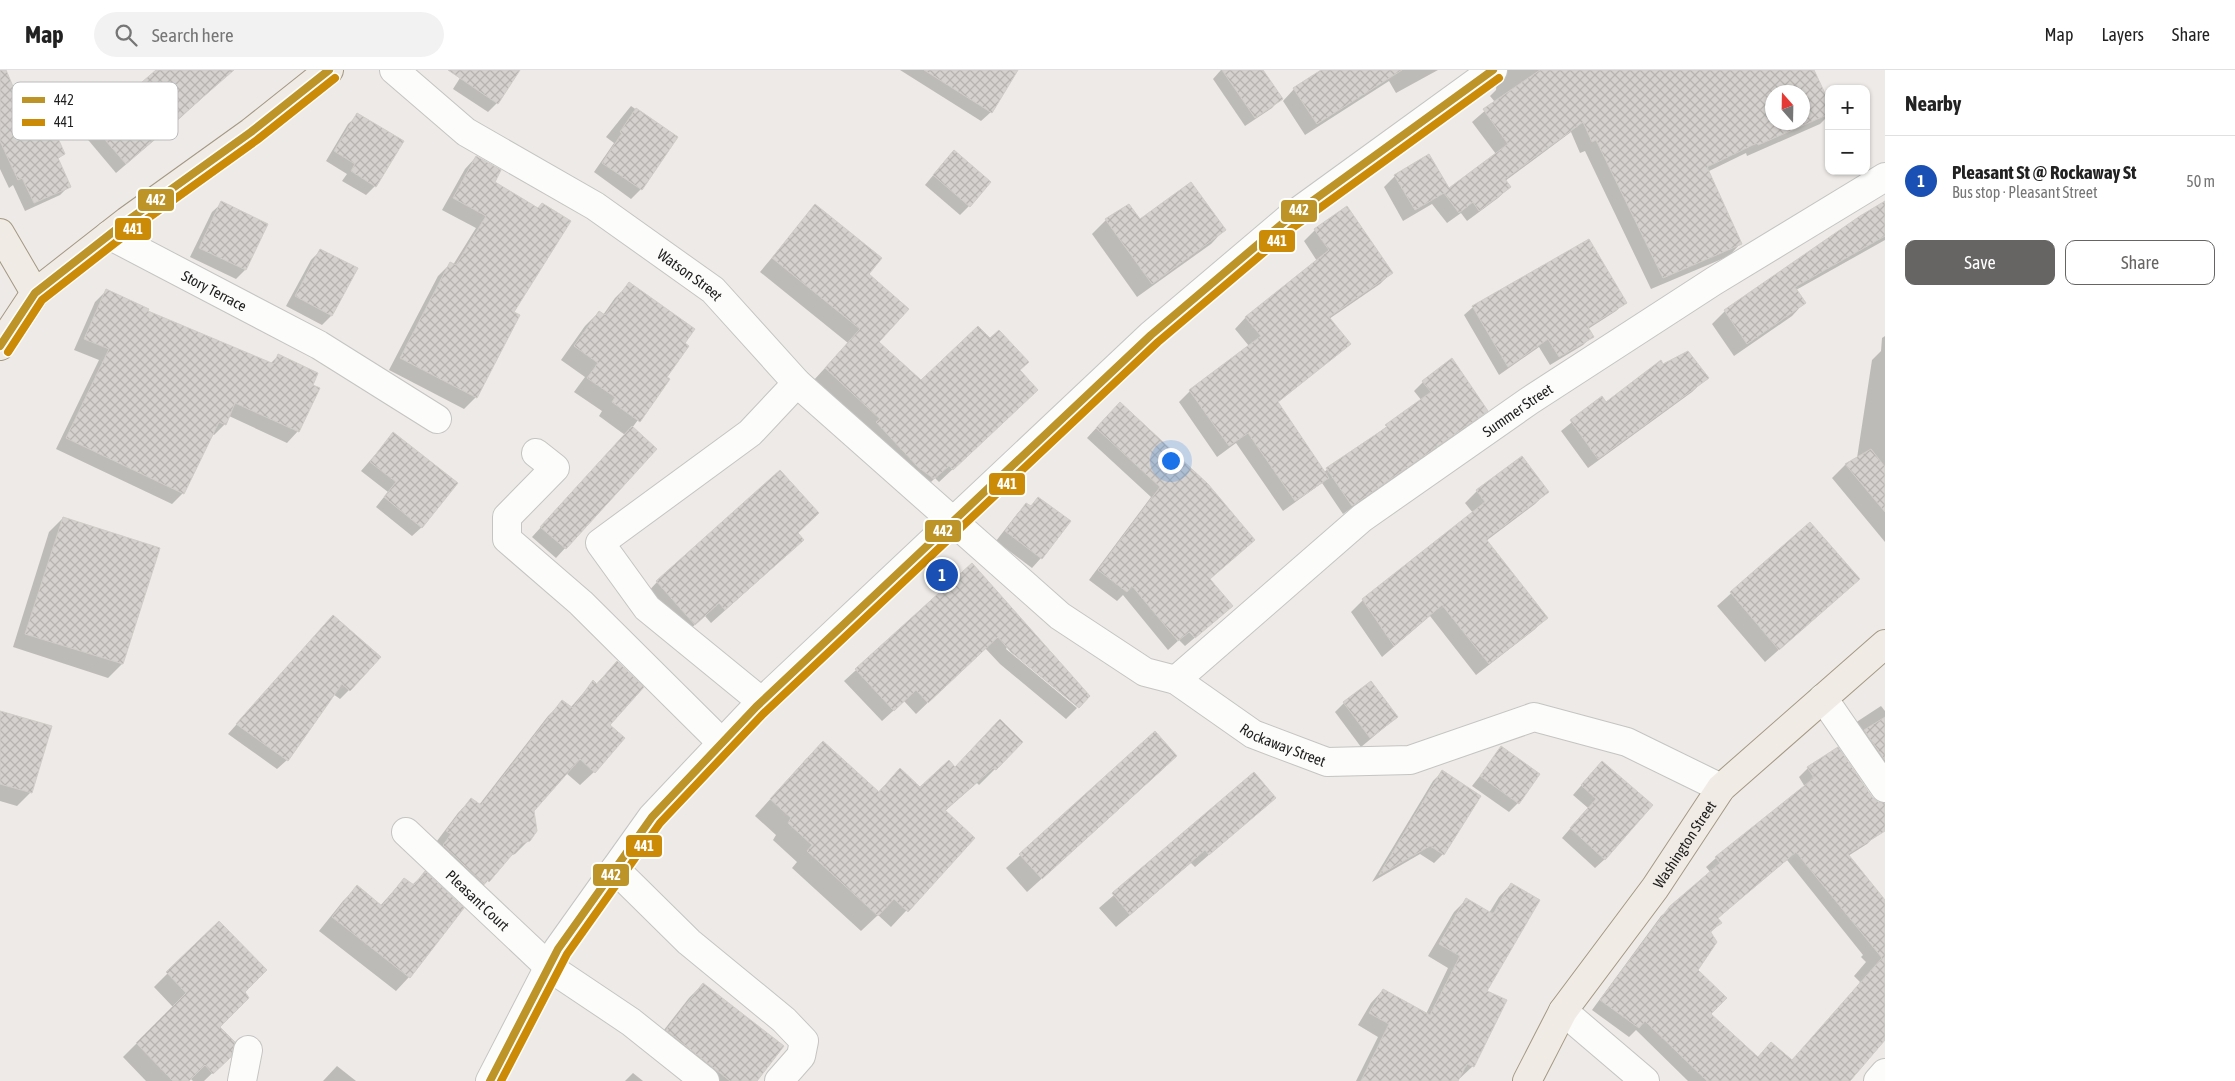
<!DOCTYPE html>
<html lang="en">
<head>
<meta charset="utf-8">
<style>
	:root { --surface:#fff; --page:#f2f2f2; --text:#222; --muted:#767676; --line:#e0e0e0; --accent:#666564 }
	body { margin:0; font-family:"Asap Condensed",sans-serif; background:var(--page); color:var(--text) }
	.controls { position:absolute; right:15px; top:15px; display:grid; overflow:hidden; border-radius:10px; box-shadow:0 1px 4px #0004 }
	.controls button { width:45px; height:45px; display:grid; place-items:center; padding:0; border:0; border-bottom:1px solid var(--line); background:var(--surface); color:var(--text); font:25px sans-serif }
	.compass { position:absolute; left:1765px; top:15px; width:45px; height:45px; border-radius:50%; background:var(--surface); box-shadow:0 1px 4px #0004; rotate:340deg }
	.you { position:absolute; left:1170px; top:390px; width:18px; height:18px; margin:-12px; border:4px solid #fff; border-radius:50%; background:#1a73e8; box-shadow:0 0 0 8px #1a73e833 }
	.badge { display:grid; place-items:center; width:32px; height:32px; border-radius:50%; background:var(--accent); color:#fff; font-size:16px; font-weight:700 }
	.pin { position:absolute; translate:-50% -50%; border:2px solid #fff; box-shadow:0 1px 5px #0006 }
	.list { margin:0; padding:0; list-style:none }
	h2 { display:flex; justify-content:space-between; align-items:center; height:65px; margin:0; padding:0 20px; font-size:21px }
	h2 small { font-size:16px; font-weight:400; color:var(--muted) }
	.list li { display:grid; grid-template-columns:32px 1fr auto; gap:15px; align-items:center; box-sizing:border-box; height:90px; padding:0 20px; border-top:1px solid var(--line) }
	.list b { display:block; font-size:19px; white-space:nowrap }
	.list p { margin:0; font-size:16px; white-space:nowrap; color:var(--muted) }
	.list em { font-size:16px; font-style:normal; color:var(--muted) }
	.actions { display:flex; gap:10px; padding:15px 20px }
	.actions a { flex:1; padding:11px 0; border:1px solid var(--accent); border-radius:10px; text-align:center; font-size:18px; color:var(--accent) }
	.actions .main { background:var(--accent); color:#fff }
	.icon { flex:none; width:28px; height:28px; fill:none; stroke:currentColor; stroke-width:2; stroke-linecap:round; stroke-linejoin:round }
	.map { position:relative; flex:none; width:1885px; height:1011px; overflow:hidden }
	header { display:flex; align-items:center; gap:30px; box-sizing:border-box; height:70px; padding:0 25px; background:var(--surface); border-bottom:1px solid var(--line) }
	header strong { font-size:24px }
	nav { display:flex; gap:28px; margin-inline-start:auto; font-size:18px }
	.search { width:350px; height:45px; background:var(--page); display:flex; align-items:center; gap:12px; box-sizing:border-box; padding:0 18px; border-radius:28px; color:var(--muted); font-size:19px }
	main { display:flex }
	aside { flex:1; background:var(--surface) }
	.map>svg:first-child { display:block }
	.shadow { fill:#0003; fill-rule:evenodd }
	.building { fill:url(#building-cross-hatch); stroke:#d0ccc8; fill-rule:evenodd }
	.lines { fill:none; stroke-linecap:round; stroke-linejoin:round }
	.minor-casing { stroke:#c5c4c3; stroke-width:30 }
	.major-casing { stroke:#a39883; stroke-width:30 }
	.minor { stroke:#fcfcfb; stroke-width:28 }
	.major { stroke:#f0ece5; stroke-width:28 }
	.bus-1-casing { stroke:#fff; stroke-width:11 }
	.bus-2-casing { stroke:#fff; stroke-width:11 }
	.bus-1 { stroke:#bc9428; stroke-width:8 }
	.bus-2 { stroke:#cc8b06; stroke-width:8 }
	.labels { text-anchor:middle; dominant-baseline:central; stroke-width:4; stroke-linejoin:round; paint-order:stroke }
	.street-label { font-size:15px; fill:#1e1e1e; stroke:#fff }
	.key { fill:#fff; stroke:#bcbcbc; stroke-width:1 }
	.key-label { font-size:14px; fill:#1e1e1e }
	.line-badge { stroke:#fff; stroke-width:2 }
	.badge-label { font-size:14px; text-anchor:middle; font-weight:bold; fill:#fff }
</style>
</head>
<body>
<header>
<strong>Map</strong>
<div class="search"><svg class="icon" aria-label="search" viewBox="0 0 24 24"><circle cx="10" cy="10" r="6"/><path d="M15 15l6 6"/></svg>Search here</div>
<nav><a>Map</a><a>Layers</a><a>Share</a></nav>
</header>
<main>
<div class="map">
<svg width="1885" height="1011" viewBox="0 0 1885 1011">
	<defs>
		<pattern id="building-cross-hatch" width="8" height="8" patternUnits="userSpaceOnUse" patternTransform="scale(1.25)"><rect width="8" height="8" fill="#d4d1ce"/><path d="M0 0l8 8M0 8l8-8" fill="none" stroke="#b6b3b0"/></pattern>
	</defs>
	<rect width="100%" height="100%" fill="#edeae7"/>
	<g class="shadow">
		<path d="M0 0H5L25 46 63 84 57 90 69 116 60 125 25 141 13 115 9 118 0 99Z"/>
		<path d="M158 0H233L178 50 116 103 84 65Z"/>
		<path d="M465 0H519L497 33 488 42 453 19Z"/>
		<path d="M900 0H1016L991 42 981 51Z"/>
		<path d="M1221 0H1262L1281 28 1272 38 1245 56 1213 9Z"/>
		<path d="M1324 0H1438L1396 23 1389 11 1305 65 1283 31 1294 19Z"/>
		<path d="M1491 0H1813L1829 35V45L1820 54 1747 86 1746 83 1707 102 1740 174 1729 186 1651 219 1585 81 1580 83 1571 62 1505 111 1510 117 1498 128 1467 151 1461 143 1447 153 1432 134 1403 151 1384 117 1395 106 1449 120 1496 84 1472 52 1495 32 1490 26 1496 20 1497 10ZM1772 22H1802V52H1772Z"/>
		<path d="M631 36 677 68 641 119 631 129 594 102 614 73 606 67Z"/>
		<path d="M358 45 375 116 366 125 342 111 347 104 326 91 348 54Z"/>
		<path d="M476 87 493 112 538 139 512 242 476 327 464 339 389 300 438 206 450 194 453 195 476 158 442 140 465 99Z"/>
		<path d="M945 91 969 136 960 145 925 115Z"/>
		<path d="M222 133 267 155 245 200 236 209 190 187 212 142Z"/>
		<path d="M1885 133V170L1796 220 1804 233 1792 246 1734 286 1712 254 1725 241Z"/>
		<path d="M815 136 867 204 877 272 921 311 1019 301 1024 333 939 412 935 408 921 422 813 311 848 273 760 202Z"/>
		<path d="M1106 150 1140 151 1224 160 1211 174 1137 227 1092 164Z"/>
		<path d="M1315 160 1392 202 1380 214 1329 249 1349 274 1277 333 1324 402 1422 331 1414 321 1423 312 1486 340 1477 350 1343 444 1322 413 1283 441 1236 373 1217 387 1179 332 1190 321 1249 276 1235 259 1246 247 1317 191 1304 171Z"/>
		<path d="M321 180 356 199 331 246 322 255 286 236 311 190Z"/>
		<path d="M629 214 683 273 666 307 668 309 632 358 656 379 556 488 532 467 625 365 599 346 602 341 574 322 585 307 561 290 585 256 599 242 603 245 615 228Z"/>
		<path d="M106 221 147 242 270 294 278 286 311 315 298 361 287 373 229 346 225 354 214 365 212 364 183 423 172 434 56 379 99 290 74 280 95 232Z"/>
		<path d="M1625 232 1616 241 1588 259 1592 266 1583 275 1550 295 1539 277 1499 305 1464 245 1473 237Z"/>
		<path d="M1885 266V472L1832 408 1845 395 1857 388 1872 290 1881 281 1882 268Z"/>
		<path d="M1702 312 1692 322 1588 398 1561 361 1602 328 1606 333Z"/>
		<path d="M1110 343 1244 479 1209 509 1232 536 1185 576 1179 570 1168 580 1123 525 1117 531 1089 510 1151 427 1087 368Z"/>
		<path d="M393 364 422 457 412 466 376 437 388 422 361 401Z"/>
		<path d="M1477 421 1547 422 1535 434 1486 471 1546 548 1534 560 1476 605 1430 546 1382 587 1351 542 1363 530 1473 443 1465 433Z"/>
		<path d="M1039 428 1041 488 1032 498 996 471 1017 444 1026 434 1030 437Z"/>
		<path d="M63 448 158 479 122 594 108 608 13 577 49 462Z"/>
		<path d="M796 463 789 483 711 553 705 546 681 567 644 526 657 512Z"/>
		<path d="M1775 484 1818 545 1765 592 1717 536Z"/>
		<path d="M972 495 1088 626 1078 637 1007 577 1006 579 1077 638 1066 649 1000 594 985 578 916 644 904 631 882 651 844 611Z"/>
		<path d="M324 556 349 620 340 629 333 624 287 690 277 699 228 664Z"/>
		<path d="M617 593 608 655 594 702 580 715 566 703 533 740 529 770 515 784 510 786 475 825 434 775 458 743 471 729 479 735 548 646 562 632 571 637 593 612 596 614Z"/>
		<path d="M1344 633 1397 647 1361 677 1335 642Z"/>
		<path d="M1881 636 1885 641V713L1849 660 1858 651Z"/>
		<path d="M0 642 31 722 17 736 0 731Z"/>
		<path d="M1155 663 1162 700 1027 822 1006 798Z"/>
		<path d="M984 667 995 699 979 715 977 713 945 741 974 768 891 857 878 845 861 861 792 798 797 792 773 770 776 765 755 746 807 688 878 722 900 700 920 718 955 698Z"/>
		<path d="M1502 678 1518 733 1509 742 1472 716Z"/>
		<path d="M1808 698 1876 765 1867 774 1848 786 1885 832V954L1834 1011H1688L1636 960 1629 967 1592 940 1661 846 1711 803 1706 797 1716 788 1805 717 1799 707ZM1787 790 1863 885 1861 887 1866 892 1854 906 1860 912 1856 918 1792 992 1757 988 1709 944 1696 900 1710 863 1720 853 1717 848Z"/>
		<path d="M1442 702 1443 784 1434 793 1420 784 1372 812 1433 711Z"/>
		<path d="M1593 702 1605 789 1595 798 1562 768 1588 738 1573 725Z"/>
		<path d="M1254 704 1274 728 1195 797 1191 793 1116 857 1099 838Z"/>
		<path d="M425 803 409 907 396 921 319 861 343 831 357 817 380 836 404 809 412 815Z"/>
		<path d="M1511 814 1485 921 1473 996 1457 1011H1356L1378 967 1358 955 1371 933 1383 920 1426 944 1448 898 1428 886 1454 842 1466 830 1489 843 1499 827Z"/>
		<path d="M219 852 243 923 218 957 230 986 204 1011H193L190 1008 187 1011H146L123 987 173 937 154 917Z"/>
		<path d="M703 914 755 1011H700L653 974 689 928Z"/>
		<path d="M337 996 356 1011H323Z"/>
		<path d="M633 1003 643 1011H625Z"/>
	</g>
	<g class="building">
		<path d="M0 0H6L25 45 32 41 41 60 52 55 65 84 58 88 71 117 34 133 22 108 18 110 0 71Z"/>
		<path d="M156 0H234L126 94 92 55Z"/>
		<path d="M448 0H520L498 34Z"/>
		<path d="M924 0H1018L992 43Z"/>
		<path d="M1222 0H1263L1283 29 1255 48Z"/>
		<path d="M1321 0H1402L1317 54 1293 18Z"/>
		<path d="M1540 0H1814L1829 32V44L1758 75 1757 73 1707 97 1742 174 1663 208 1596 70 1592 72 1583 52 1505 109 1511 117 1479 141 1473 132 1459 143 1444 123 1415 140 1394 105 1429 84 1449 118 1508 74 1483 39ZM1772 22H1802V52H1772Z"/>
		<path d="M636 38 678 67 642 120 602 93 622 63 620 62Z"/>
		<path d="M357 43 404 71 376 117 351 101 355 94 334 81Z"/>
		<path d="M954 80 991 112 970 137 933 105Z"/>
		<path d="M476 86 501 100 495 112 538 138 542 133 571 151 514 242 520 245 477 328 400 288 450 192 456 195 486 146 453 128Z"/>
		<path d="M1191 112 1226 160 1152 214 1105 149 1129 134 1140 149Z"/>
		<path d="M221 131 268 154 246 200 199 178Z"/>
		<path d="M1885 131V166L1795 217 1806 233 1747 274 1724 240 1860 146Z"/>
		<path d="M815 134 882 188 869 204 909 239 879 272 921 310 978 256 990 268 999 260 1029 292 1020 300 1038 320 953 400 949 396 934 409 918 397 876 352 880 349 825 298 860 259 772 188Z"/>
		<path d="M1347 136 1393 203 1329 247 1351 274 1278 332 1329 408 1295 431 1248 363 1229 376 1189 320 1261 266 1245 247 1329 180 1314 159Z"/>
		<path d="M1589 169 1627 233 1588 257 1594 267 1559 287 1548 269 1508 297 1472 236Z"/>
		<path d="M320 179 358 198 332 246 295 226Z"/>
		<path d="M629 212 695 259 685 273 689 276 667 307 670 309 640 352 612 332 615 327 587 308 598 293 574 276 599 241 605 245Z"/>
		<path d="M106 219 149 239 148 241 274 294 278 284 318 303 313 315 320 318 299 362 235 333 226 355 219 352 184 424 66 368 109 279 84 269Z"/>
		<path d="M1688 281 1709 308 1598 389 1570 350 1602 326 1606 332 1661 290 1663 294Z"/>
		<path d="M1452 288 1488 341 1352 436 1326 398 1387 357 1385 355 1431 322 1422 311Z"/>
		<path d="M1120 332 1208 414 1255 470 1210 509 1233 536 1195 568 1189 562 1178 571 1132 516 1127 522 1098 500 1160 417 1096 358Z"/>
		<path d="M632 356 657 379 566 479 540 457Z"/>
		<path d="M393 362 458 413 422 458 384 427 396 412 370 392Z"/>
		<path d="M1871 379 1885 397V442L1845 394Z"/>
		<path d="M1522 386 1549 422 1486 469 1548 548 1489 594 1442 535 1394 576 1362 529 1485 432 1476 420Z"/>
		<path d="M780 400 819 443 798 463 804 470 725 540 719 533 695 555 656 511Z"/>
		<path d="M1038 427 1071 451 1042 489 1005 461 1026 433 1031 436Z"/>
		<path d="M63 447 160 478 123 594 25 564Z"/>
		<path d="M1810 452 1860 509 1779 580 1730 522Z"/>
		<path d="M972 493 1090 626 1079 638 1011 582 998 567 928 633 916 620 894 641 855 599Z"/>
		<path d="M333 545 381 587 350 621 342 614 288 691 236 654Z"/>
		<path d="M617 591 644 617 610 655 625 668 595 703 580 689 534 741 537 761 530 771 522 773 489 812 487 810 484 814 443 775 451 764 446 761 471 728 481 735 562 630 573 638 593 610 597 614Z"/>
		<path d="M1371 611 1398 647 1370 668 1343 632Z"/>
		<path d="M0 641 52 656 32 723 0 714Z"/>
		<path d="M1885 647V690L1864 660Z"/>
		<path d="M1000 649 1023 672 996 700 993 698 945 740 975 768 908 842 894 829 878 846 807 781 812 775 788 753 791 748 770 729 823 671 879 722 900 698 920 717 949 690 955 697Z"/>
		<path d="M1155 661 1177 686 1042 809 1019 784Z"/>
		<path d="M1501 676 1540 704 1519 734 1480 706Z"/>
		<path d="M1838 677 1872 727 1878 732 1885 733V761L1848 784 1885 830V970L1850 1011H1707L1645 951 1639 958 1600 930 1670 836 1720 793 1715 787 1814 708 1807 697ZM1796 782 1882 888 1792 990 1771 972 1758 987 1711 944 1727 928 1698 900 1717 872 1710 861 1722 853 1718 848Z"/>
		<path d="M1602 691 1653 735 1605 790 1570 758 1596 729 1581 715Z"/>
		<path d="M1442 700 1481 726 1444 785 1430 776 1379 805Z"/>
		<path d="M1254 702 1276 728 1209 785 1205 780 1130 845 1112 823Z"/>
		<path d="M425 801 464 838 410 908 332 847 357 815 382 836 404 808 414 815Z"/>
		<path d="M1511 813 1540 830 1487 921 1507 930 1474 997 1467 994 1458 1011H1361L1389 954 1369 943 1383 919 1430 945 1460 886 1439 874 1466 828 1493 844Z"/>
		<path d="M219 851 267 900 245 922 249 928 220 957 235 972 231 987 213 1004 205 995 189 1011H173L136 973 186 923 166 902Z"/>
		<path d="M703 913 784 976 757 1011H730L666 960Z"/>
	</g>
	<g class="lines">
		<defs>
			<g id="minor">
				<path id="s1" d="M394 0 466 62 595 136 713 220 797 313 1060 546 1145 602 1176 610 1253 664 1327 692 1410 690 1534 647 1627 672 1721 718"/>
				<path id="s2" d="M109 165 319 275 437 349"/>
				<path d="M536 383 555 398 507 447V469L581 533 722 673"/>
				<path id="s3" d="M1176 610 1362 448 1529 331 1714 211 1885 107"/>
				<path d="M1823 628 1885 718"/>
				<path d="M762 632 647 538 600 473 750 363 797 313"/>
				<path id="s4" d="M406 762 549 897 631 952 705 1011"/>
				<path d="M615 799 689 872 784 950 804 971 801 986 779 1011"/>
				<path d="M1563 941 1645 1011"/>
				<path d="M242 1011 248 980"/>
				<path d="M490 1011 558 879 652 747 756 637 1151 265 1289 148 1493 0"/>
				<path d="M1878 1011 1885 1003"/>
			</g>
			<g id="major">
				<path d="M0 163 35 223"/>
				<path d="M0 276 35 223 127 151 251 62 329 0"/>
				<path id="s5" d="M1527 1011 1563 941 1655 818 1721 718 1885 574"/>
			</g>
		</defs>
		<use href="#minor" class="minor-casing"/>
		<use href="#major" class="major-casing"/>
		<use href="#minor" class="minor"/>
		<use href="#major" class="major"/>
		<defs>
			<g id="bus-1">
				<path d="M0 276 35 223 127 151 251 62 329 0"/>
				<path d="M490 1011 558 879 652 747 756 637 1151 265 1289 148 1493 0"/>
			</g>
			<g id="bus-2">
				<path d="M8 282 42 230 133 159 257 70 335 8"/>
				<path d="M501 1011 567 884 660 753 763 644 1158 272 1295 156 1499 8"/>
			</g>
		</defs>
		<use href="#bus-1" class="bus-1-casing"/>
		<use href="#bus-2" class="bus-2-casing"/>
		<use href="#bus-1" class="bus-1"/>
		<use href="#bus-2" class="bus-2"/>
	</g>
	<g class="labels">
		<g class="street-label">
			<text stroke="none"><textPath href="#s1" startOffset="361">Watson Street</textPath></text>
			<text stroke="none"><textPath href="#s2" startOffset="119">Story Terrace</textPath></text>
			<text stroke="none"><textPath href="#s3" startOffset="436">Summer Street</textPath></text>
			<text stroke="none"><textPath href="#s1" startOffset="1125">Rockaway Street</textPath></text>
			<text stroke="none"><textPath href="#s5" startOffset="285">Washington Street</textPath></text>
			<text stroke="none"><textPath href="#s4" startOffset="99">Pleasant Court</textPath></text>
		</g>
	</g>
	<rect x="12" y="12" width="166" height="58" rx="8" class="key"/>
	<rect x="22" y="27" width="23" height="6" fill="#bc9428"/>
	<rect x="22" y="49" width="23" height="7" fill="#cc8b06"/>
	<g class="key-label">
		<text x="54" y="35">442</text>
		<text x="54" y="57">441</text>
	</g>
	<g class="line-badge">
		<rect x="137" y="118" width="38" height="24" rx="5" fill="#bc9428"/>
		<rect x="1280" y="129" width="38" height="24" rx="5" fill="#bc9428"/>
		<rect x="114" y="147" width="38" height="24" rx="5" fill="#cc8b06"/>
		<rect x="1258" y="159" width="38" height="24" rx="5" fill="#cc8b06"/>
		<rect x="988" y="402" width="38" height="24" rx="5" fill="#cc8b06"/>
		<rect x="924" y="449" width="38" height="24" rx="5" fill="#bc9428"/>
		<rect x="625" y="764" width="38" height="24" rx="5" fill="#cc8b06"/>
		<rect x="592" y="793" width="38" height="24" rx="5" fill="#bc9428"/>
	</g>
	<g class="badge-label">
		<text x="156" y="135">442</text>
		<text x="1299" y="145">442</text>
		<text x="133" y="164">441</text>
		<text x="1277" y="176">441</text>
		<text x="1007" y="419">441</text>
		<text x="943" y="466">442</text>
		<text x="644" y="781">441</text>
		<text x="611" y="810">442</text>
	</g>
</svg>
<div class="controls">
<button>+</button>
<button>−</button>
</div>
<svg class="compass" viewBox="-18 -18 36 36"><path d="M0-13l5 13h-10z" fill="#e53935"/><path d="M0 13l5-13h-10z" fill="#767676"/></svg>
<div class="you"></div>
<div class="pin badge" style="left:942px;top:505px;background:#1a4fb4">1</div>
</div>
<aside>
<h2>Nearby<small></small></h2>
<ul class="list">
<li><span class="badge" style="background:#1a4fb4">1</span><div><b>Pleasant St @ Rockaway St</b><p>Bus stop · Pleasant Street</p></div><em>50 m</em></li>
</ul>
<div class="actions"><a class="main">Save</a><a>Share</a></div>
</aside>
</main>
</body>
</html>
